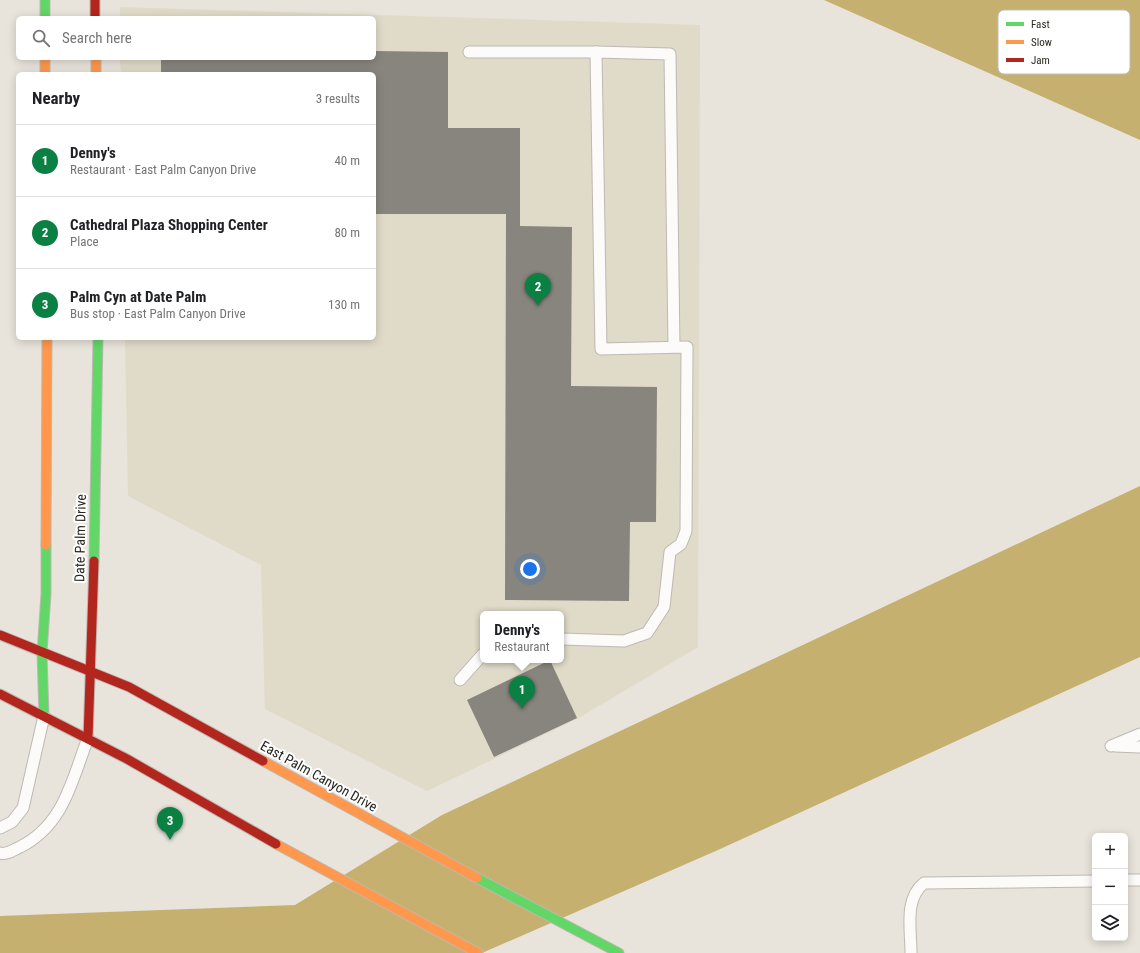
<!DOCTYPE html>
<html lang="en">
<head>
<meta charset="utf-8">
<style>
	:root { --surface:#fff; --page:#f6f6f6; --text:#202124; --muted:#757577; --line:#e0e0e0; --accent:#0b8043 }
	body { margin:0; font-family:"Roboto Condensed",sans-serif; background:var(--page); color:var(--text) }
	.controls { position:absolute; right:12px; bottom:12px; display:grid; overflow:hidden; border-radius:6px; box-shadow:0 2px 10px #0003 }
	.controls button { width:36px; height:36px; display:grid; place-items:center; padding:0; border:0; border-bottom:1px solid var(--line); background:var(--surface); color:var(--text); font:20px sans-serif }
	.you { position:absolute; left:530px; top:569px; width:14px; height:14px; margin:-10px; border:3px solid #fff; border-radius:50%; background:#1a73e8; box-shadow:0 0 0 6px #1a73e833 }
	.badge { display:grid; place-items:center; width:26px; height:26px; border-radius:50%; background:var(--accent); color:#fff; font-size:13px; font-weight:700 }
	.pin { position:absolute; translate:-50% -33px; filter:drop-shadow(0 1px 2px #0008) }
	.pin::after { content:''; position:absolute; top:21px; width:14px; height:12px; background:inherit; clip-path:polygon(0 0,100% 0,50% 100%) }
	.popup { position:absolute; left:480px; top:611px; width:84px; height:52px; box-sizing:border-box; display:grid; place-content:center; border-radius:6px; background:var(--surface); filter:drop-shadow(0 1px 3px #0005); font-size:13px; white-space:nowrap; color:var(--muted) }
	.popup b { font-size:15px; color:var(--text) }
	.popup::after { content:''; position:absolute; left:50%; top:100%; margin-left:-8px; border:8px solid transparent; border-top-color:var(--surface) }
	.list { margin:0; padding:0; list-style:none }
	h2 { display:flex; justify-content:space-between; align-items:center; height:52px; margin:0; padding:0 16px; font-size:17px }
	h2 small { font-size:13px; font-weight:400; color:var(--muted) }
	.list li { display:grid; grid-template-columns:26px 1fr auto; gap:12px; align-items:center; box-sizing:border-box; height:72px; padding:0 16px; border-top:1px solid var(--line) }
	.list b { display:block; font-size:15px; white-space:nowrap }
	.list p { margin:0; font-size:13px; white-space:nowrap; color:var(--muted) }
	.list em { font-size:13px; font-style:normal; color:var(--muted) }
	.icon { flex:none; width:22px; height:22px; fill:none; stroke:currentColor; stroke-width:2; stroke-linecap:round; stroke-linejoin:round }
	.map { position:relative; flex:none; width:1140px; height:953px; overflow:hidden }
	.search { position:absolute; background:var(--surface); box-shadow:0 2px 10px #0003; left:16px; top:16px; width:360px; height:44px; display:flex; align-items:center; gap:10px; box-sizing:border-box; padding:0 14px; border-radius:6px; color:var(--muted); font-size:15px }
	.panel { position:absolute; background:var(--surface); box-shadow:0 2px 10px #0003; left:16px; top:72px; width:360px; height:268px; border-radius:6px }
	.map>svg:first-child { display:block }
	.built { fill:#e0dac8; fill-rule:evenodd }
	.water { fill:#c6b070 }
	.building { fill:#88857e }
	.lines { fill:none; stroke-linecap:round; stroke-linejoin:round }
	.lane-casing { stroke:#bdb9b2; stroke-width:13 }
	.fast-casing { stroke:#bdb9b2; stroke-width:11 }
	.slow-casing { stroke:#bdb9b2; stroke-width:11 }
	.jam-casing { stroke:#bdb9b2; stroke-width:11 }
	.lane { stroke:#fcfbfa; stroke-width:11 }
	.fast { stroke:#63d668; stroke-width:9 }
	.slow { stroke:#ff974d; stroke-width:9 }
	.jam { stroke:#b3261e; stroke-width:9 }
	.labels { text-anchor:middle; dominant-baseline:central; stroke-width:4; stroke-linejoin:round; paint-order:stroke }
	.street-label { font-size:14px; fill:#292720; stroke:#fff }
	.key { fill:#fff; stroke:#bfbebc; stroke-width:1 }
	.key-label { font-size:11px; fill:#292720 }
</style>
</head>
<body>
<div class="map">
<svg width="1140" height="953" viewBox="0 0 1140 953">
	<rect width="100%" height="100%" fill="#e8e4db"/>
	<path class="built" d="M120 7 700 25 698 647 577 719 427 791 265 709 261 565 128 496 125 338H374V74H121L120 58H374V18H120ZM483 614H561V660H483Z"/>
	<g class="water">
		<path d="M824 0H1140V140Z"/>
		<path d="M1140 486V657L718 850 482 953H0V916L295 905 442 815Z"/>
	</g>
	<g class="building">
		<path d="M374 51 448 52V128H520V226L572 227 571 386 657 387 656 522H630L629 601 505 600 506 214H374V74H161V58H374Z"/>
		<path d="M550 660 577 718 494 757 467 700Z"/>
	</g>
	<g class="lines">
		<defs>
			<g id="lane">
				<path d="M469 52H596"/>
				<path d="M561 639 624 641 647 633 664 607 670 552 681 544 686 531 687 347 601 349 596 52 670 54 674 347"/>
				<path d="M460 680 483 654"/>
				<path d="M1111 746 1140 734"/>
				<path d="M1115 746 1140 747"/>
				<path d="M0 828 12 822 23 808 44 716"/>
				<path d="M0 853C7 855 13 850 20 847 64 825 72 780 88 738"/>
				<path d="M1125 880H1140"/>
				<path d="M911 953C911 929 904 899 924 883L1095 881"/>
			</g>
			<g id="fast">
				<path d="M45 0V18"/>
				<path d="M94 561 98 338"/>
				<path d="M44 716 42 653 46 594V545"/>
				<path d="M477 878 619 953"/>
			</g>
			<g id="slow">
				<path d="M45 58V74"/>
				<path d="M96 58V74"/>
				<path d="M46 545 47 338"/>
				<path d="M263 761 477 878"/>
				<path d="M276 844 478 953"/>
			</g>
			<g id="jam">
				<path d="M95 0V18"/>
				<path d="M0 635 129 687 263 761"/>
				<path d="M0 694 127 759 276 844"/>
				<path d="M88 738 94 561"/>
			</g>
		</defs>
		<use href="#lane" class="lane-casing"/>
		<use href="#fast" class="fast-casing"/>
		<use href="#slow" class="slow-casing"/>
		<use href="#jam" class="jam-casing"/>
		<use href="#lane" class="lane"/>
		<use href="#fast" class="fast"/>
		<use href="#slow" class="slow"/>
		<use href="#jam" class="jam"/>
	</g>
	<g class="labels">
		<g class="street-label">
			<text transform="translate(80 538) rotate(-89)">Date Palm Drive</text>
			<text transform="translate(319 776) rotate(29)">East Palm Canyon Drive</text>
		</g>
	</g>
	<rect x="998" y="10" width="132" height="64" rx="6" class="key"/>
	<rect x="1006" y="22" width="18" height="4" fill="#63d668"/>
	<rect x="1006" y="40" width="18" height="4" fill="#ff974d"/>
	<rect x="1006" y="58" width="18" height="4" fill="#b3261e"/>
	<g class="key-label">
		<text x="1031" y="28">Fast</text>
		<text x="1031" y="46">Slow</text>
		<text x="1031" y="64">Jam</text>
	</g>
</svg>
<div class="controls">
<button>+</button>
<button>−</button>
<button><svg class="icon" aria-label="layers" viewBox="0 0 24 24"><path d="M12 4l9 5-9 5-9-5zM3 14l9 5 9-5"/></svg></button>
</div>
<div class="you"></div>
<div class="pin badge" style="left:522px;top:709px">1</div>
<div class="popup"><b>Denny's</b>Restaurant</div>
<div class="pin badge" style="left:538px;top:306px">2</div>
<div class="pin badge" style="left:170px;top:840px">3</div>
<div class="search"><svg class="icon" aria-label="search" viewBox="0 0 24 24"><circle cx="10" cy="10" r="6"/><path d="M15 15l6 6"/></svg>Search here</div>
<section class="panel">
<h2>Nearby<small>3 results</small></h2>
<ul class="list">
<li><span class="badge">1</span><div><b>Denny's</b><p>Restaurant · East Palm Canyon Drive</p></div><em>40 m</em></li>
<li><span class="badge">2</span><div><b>Cathedral Plaza Shopping Center</b><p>Place</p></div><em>80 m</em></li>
<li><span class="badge">3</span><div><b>Palm Cyn at Date Palm</b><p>Bus stop · East Palm Canyon Drive</p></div><em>130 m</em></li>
</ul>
</section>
</div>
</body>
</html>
